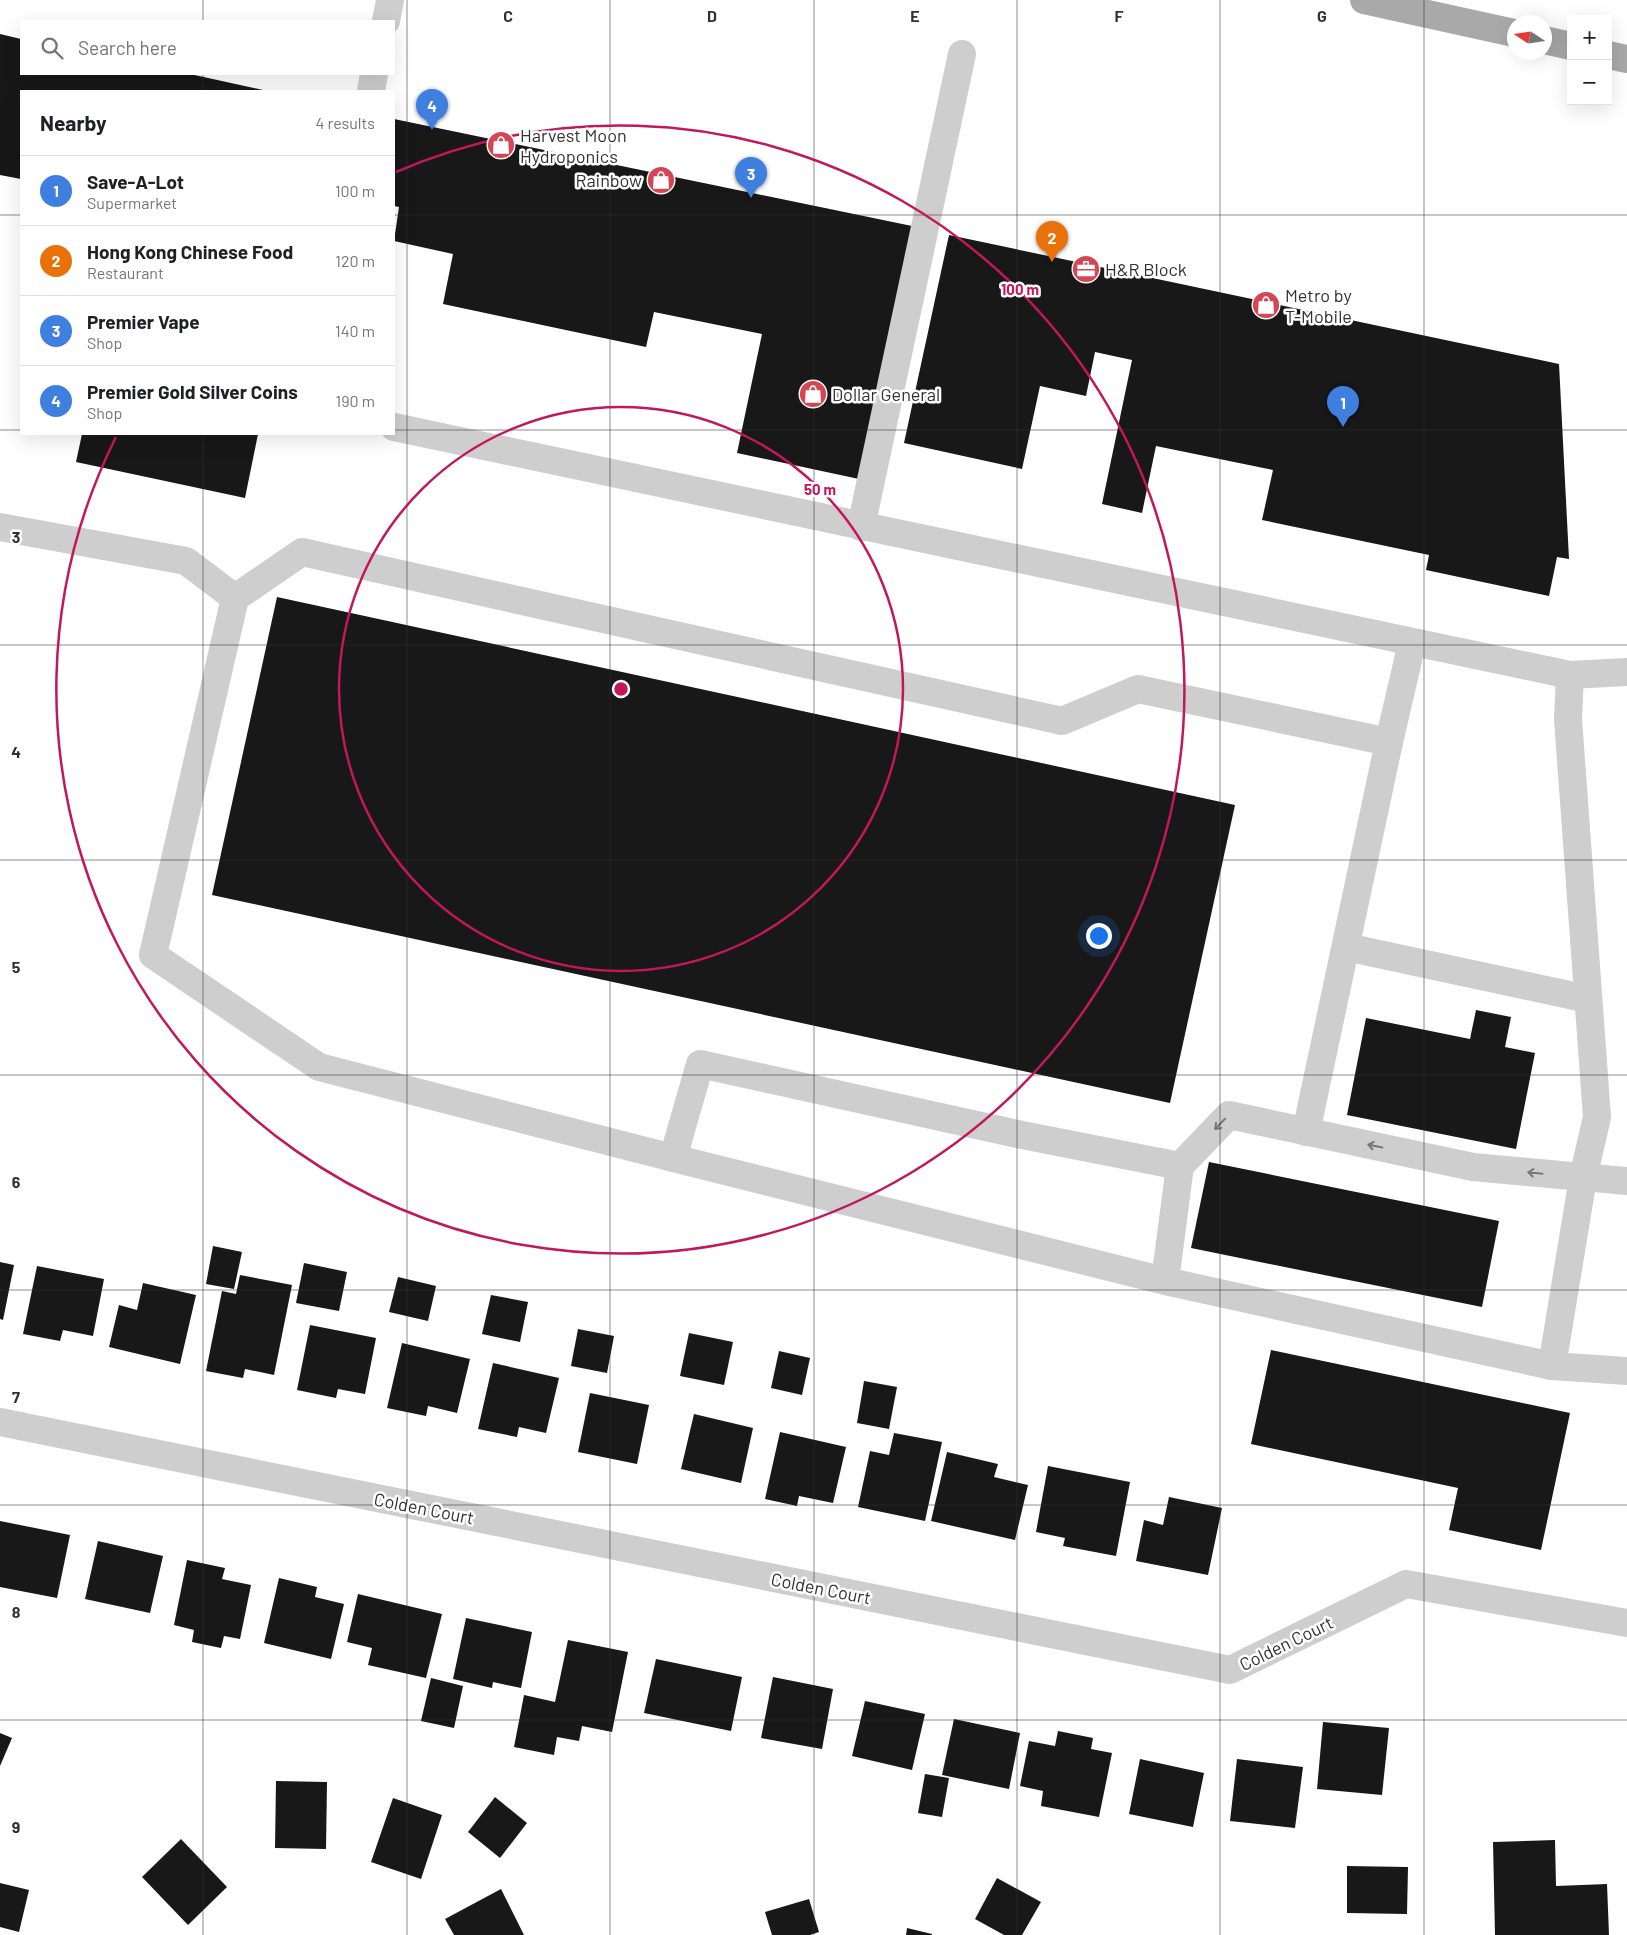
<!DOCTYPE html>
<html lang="en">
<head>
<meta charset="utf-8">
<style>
	:root { --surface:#fff; --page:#f2f2f2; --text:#202124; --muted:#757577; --line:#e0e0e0; --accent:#d54654 }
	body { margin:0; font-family:Barlow,sans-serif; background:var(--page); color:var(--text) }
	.controls { position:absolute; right:15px; top:15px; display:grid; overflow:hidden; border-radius:0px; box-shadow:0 5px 20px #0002 }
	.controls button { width:45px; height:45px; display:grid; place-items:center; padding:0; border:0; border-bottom:1px solid var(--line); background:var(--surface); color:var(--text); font:25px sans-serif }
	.compass { position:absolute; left:1507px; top:15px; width:45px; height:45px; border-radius:50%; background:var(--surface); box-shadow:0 5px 20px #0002; rotate:282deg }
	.you { position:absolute; left:1098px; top:935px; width:18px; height:18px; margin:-12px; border:4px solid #fff; border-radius:50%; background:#1a73e8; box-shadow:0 0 0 8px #1a73e833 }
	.badge { display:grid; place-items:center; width:32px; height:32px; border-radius:50%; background:var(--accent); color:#fff; font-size:16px; font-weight:700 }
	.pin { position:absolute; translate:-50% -41px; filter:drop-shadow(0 1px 2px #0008) }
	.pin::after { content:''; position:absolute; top:26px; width:18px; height:15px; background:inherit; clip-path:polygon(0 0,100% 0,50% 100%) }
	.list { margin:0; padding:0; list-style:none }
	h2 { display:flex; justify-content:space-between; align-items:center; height:65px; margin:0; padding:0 20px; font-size:21px }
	h2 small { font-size:16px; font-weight:400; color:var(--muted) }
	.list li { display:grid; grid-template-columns:32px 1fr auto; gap:15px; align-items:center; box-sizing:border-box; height:70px; padding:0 20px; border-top:1px solid var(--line) }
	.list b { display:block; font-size:19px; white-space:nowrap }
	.list p { margin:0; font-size:16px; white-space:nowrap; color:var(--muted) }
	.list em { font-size:16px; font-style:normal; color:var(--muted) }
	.icon { flex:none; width:28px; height:28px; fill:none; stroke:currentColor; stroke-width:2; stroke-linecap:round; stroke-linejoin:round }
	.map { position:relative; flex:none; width:1627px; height:1935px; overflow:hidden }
	.search { position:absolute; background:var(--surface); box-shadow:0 5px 20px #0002; left:20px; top:20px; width:375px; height:55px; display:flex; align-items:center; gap:12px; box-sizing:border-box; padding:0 18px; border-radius:0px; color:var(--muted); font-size:19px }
	.panel { position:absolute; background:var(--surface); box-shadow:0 5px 20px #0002; left:20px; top:90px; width:375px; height:345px; border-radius:0px }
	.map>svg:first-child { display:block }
	.building { fill:#181818 }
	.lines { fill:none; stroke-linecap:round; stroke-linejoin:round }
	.minor { stroke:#cecece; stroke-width:28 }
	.major { stroke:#a9a9a9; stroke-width:28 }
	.oneway { stroke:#787878 }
	.grid { fill:none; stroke:#313131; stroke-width:1; stroke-opacity:0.55 }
	.ring { fill:none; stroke:#c2185b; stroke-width:2.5 }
	.labels { text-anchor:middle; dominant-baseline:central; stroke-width:5; stroke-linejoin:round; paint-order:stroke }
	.poi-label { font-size:18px; fill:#313131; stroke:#fff; text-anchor:start }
	.street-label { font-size:18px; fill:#313131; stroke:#fff }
	.grid-label { font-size:16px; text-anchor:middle; font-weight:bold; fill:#313131; stroke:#fff; stroke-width:5; stroke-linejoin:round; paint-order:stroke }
	.centre { fill:#c2185b; stroke:#fff; stroke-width:2.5 }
	.ring-label { font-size:15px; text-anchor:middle; font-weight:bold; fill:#c2185b; stroke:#fff; stroke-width:5; stroke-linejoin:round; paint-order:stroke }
</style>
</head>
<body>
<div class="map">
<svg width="1627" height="1935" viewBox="0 0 1627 1935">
	<rect width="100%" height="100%" fill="#fff"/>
	<g class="building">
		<path d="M0 34 21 39V74H190L268 91H21V179L0 175Z"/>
		<path d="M394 119 912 226 859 479 737 453 762 334 654 312 646 347 443 304 453 254 394 241 399 207 394 206Z"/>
		<path d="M949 235 1559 364 1569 559 1557 557 1549 596 1426 570 1429 555 1262 520 1273 470 1156 446 1142 513 1102 504 1132 360 1095 352 1086 396 1040 386 1022 469 904 443Z"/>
		<path d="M82 434H258L245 498 76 462Z"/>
		<path d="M277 597 1235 805 1170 1103 212 895Z"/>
		<path d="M1476 1010 1511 1017 1505 1047 1535 1053 1516 1149 1347 1115 1366 1018 1470 1039Z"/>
		<path d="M1209 1162 1499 1221 1482 1307 1191 1248Z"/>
		<path d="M213 1246 242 1252 234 1289 206 1284Z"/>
		<path d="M0 1262 14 1265 3 1320 0 1319Z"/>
		<path d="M304 1263 347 1272 339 1311 296 1303Z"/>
		<path d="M37 1266 104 1279 93 1336 63 1330 60 1341 23 1334Z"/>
		<path d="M240 1275 292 1285 274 1375 245 1369 243 1378 206 1371 222 1291 236 1294Z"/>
		<path d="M398 1277 436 1286 428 1321 389 1312Z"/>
		<path d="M143 1283 196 1295 180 1364 109 1347 119 1305 137 1310Z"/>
		<path d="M491 1295 528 1302 520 1342 482 1334Z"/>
		<path d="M310 1325 376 1338 365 1394 338 1389 336 1398 297 1390Z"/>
		<path d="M578 1329 614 1336 607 1373 571 1366Z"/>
		<path d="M689 1333 733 1342 724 1385 680 1376Z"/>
		<path d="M402 1343 470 1359 457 1413 428 1406 426 1416 387 1408Z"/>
		<path d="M1271 1350 1570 1413 1541 1550 1449 1530 1458 1488 1251 1444Z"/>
		<path d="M779 1351 810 1358 802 1395 771 1388Z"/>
		<path d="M493 1363 559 1378 546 1433 519 1427 517 1437 478 1429Z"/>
		<path d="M864 1381 897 1387 889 1429 857 1423Z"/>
		<path d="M590 1393 649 1405 637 1464 578 1452Z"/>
		<path d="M694 1414 753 1428 741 1483 681 1469Z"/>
		<path d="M780 1432 846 1447 833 1503 799 1496 797 1506 765 1499Z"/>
		<path d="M894 1433 942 1442 925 1521 858 1507 870 1451 889 1455Z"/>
		<path d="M947 1452 998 1464 994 1477 1028 1485 1015 1540 931 1521Z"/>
		<path d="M1048 1466 1130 1482 1116 1556 1063 1546 1065 1538 1036 1532Z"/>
		<path d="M1169 1497 1222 1508 1208 1575 1136 1561 1144 1520 1163 1525Z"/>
		<path d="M0 1521 70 1535 57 1598 0 1587Z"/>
		<path d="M98 1541 163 1556 150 1613 85 1599Z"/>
		<path d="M187 1560 225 1568 222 1579 251 1585 240 1639 224 1636 221 1648 192 1642 194 1630 174 1625Z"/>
		<path d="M279 1578 317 1587 315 1597 344 1604 331 1659 264 1643Z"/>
		<path d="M358 1594 442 1614 426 1678 368 1665 372 1648 347 1642Z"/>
		<path d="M466 1618 532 1632 521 1688 493 1682 492 1688 453 1679Z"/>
		<path d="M568 1640 628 1652 612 1732 582 1726 579 1741 557 1737 554 1755 514 1747 524 1695 555 1702Z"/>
		<path d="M656 1659 742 1677 731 1731 644 1713Z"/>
		<path d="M773 1677 833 1689 822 1749 761 1738Z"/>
		<path d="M431 1678 463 1686 454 1728 421 1721Z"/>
		<path d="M865 1701 925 1714 912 1770 852 1756Z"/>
		<path d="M954 1719 1020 1733 1009 1789 942 1775Z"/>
		<path d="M1323 1722 1389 1728 1382 1795 1317 1789Z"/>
		<path d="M1058 1731 1093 1738 1091 1749 1112 1753 1099 1817 1041 1806 1043 1791 1020 1786 1029 1741 1055 1746Z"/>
		<path d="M0 1733 12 1738 0 1766Z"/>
		<path d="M1140 1759 1204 1773 1193 1827 1129 1814Z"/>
		<path d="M1237 1759 1303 1767 1295 1828 1230 1821Z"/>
		<path d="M925 1774 949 1778 942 1817 918 1813Z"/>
		<path d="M276 1781 327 1782 326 1849 275 1848Z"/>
		<path d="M495 1797 527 1823 500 1858 468 1832Z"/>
		<path d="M393 1798 442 1815 421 1879 371 1862Z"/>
		<path d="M181 1839 227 1887 188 1925 142 1877Z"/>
		<path d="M1555 1840 1556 1886 1607 1884 1609 1935H1495L1493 1842Z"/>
		<path d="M1347 1866 1408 1867 1407 1914 1347 1913Z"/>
		<path d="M997 1878 1041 1902 1022 1935H1004L975 1919Z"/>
		<path d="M0 1883 29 1890 19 1932 0 1927Z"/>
		<path d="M501 1889 524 1935H454L445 1919Z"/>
		<path d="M809 1899 819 1932 810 1935H772L765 1912Z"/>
		<path d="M907 1928 932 1934V1935H906Z"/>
	</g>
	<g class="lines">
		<g class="minor">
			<path d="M386 21 390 0"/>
			<path d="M371 91 374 74"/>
			<path d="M394 427 1570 675"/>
			<path d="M0 527 186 561 235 598"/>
			<path d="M861 527 962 54"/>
			<path d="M1627 672 1570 675 1568 719 1597 1117 1583 1178 1552 1366 1627 1371"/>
			<path d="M1389 742 1412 643"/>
			<path d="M1346 947 1588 999"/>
			<path d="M673 1158 319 1067 153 955 235 598 302 552 1062 721 1138 689 1389 742 1306 1132"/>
			<path d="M1180 1166 1229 1115 1473 1167 1627 1181"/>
			<path d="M1165 1281 673 1158 700 1064 1022 1135 1180 1166 1165 1281 1552 1366"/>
			<path d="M0 1422 1230 1670 1406 1584 1627 1623"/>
		</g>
		<g class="major">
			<path d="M1364 0 1514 33"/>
			<path d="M1544 40 1571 46"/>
			<path d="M1608 55 1627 59"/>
		</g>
	</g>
	<defs><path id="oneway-shaft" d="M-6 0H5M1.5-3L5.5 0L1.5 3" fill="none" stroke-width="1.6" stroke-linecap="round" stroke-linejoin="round" transform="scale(1.25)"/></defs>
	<g class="oneway">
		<use href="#oneway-shaft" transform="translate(1220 1124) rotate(134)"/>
		<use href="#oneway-shaft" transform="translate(1375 1146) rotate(-168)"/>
		<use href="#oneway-shaft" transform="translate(1535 1173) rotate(-174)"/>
	</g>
	<path class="grid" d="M203 0V21M407 0V1935M610 0V1935M814 0V1935M1017 0V1935M1220 0V1935M1424 0V1935M203 74V91M0 215H21M394 215H1627M0 430H21M394 430H1627M203 434V1935M0 645H1627M0 860H1627M0 1075H1627M0 1290H1627M0 1505H1627M0 1720H1627"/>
	<g class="ring">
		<circle cx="621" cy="689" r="282"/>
		<path d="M396 172A564 564 0 1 1 116 437"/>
	</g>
	<defs>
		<symbol id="shop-disc" viewBox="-11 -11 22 22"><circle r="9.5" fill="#d54654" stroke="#fff"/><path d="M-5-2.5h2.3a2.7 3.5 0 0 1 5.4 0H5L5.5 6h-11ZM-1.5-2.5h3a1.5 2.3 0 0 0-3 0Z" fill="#fff"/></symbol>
		<symbol id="office-disc" viewBox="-11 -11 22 22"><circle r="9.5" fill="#d54654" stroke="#fff"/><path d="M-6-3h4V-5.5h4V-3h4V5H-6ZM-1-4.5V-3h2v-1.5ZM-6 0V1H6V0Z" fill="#fff"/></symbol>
	</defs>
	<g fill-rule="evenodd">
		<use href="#shop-disc" x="485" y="129" width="32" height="32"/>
		<use href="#shop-disc" x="645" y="164" width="32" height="32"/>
		<use href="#office-disc" x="1070" y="253" width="32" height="32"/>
		<use href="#shop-disc" x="1250" y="289" width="32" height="32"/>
		<use href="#shop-disc" x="797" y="378" width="32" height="32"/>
	</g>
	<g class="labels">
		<g class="poi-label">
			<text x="520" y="135">Harvest Moon<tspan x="520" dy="21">Hydroponics</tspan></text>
			<text x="642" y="180" text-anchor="end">Rainbow</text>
			<text x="1105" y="269">H&amp;R Block</text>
			<text x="1285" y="295">Metro by<tspan x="1285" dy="21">T-Mobile</tspan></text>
			<text x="832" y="394">Dollar General</text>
		</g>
		<g class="street-label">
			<text transform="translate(424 1508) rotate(11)">Colden Court</text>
			<text transform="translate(821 1588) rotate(11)">Colden Court</text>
			<text transform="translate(1286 1643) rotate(-26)">Colden Court</text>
		</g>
	</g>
	<g class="grid-label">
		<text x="508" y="22">C</text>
		<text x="712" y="22">D</text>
		<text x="915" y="22">E</text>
		<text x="1119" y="22">F</text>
		<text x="1322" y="22">G</text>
		<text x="16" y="543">3</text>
		<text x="16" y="758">4</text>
		<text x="16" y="973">5</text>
		<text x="16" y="1188">6</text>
		<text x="16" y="1403">7</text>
		<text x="16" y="1618">8</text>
		<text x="16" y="1833">9</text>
	</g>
	<circle cx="621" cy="689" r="8" class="centre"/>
	<g class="ring-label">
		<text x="1020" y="295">100 m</text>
		<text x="820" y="495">50 m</text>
	</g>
</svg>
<div class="controls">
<button>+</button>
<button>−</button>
</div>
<svg class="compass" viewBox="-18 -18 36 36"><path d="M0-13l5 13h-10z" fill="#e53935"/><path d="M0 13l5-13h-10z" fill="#757577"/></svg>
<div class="you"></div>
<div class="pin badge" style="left:1343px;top:427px;background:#3f7fe0">1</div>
<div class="pin badge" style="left:1052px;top:262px;background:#e8710a">2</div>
<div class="pin badge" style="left:751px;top:198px;background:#3f7fe0">3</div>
<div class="pin badge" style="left:432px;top:130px;background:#3f7fe0">4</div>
<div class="search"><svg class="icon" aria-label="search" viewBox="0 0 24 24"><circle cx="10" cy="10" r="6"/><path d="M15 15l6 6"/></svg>Search here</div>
<section class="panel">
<h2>Nearby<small>4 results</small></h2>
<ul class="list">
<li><span class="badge" style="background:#3f7fe0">1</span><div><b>Save-A-Lot</b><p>Supermarket</p></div><em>100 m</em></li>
<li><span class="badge" style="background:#e8710a">2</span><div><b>Hong Kong Chinese Food</b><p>Restaurant</p></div><em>120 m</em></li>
<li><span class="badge" style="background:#3f7fe0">3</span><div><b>Premier Vape</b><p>Shop</p></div><em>140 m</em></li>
<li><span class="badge" style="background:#3f7fe0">4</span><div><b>Premier Gold Silver Coins</b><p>Shop</p></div><em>190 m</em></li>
</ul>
</section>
</div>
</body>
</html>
